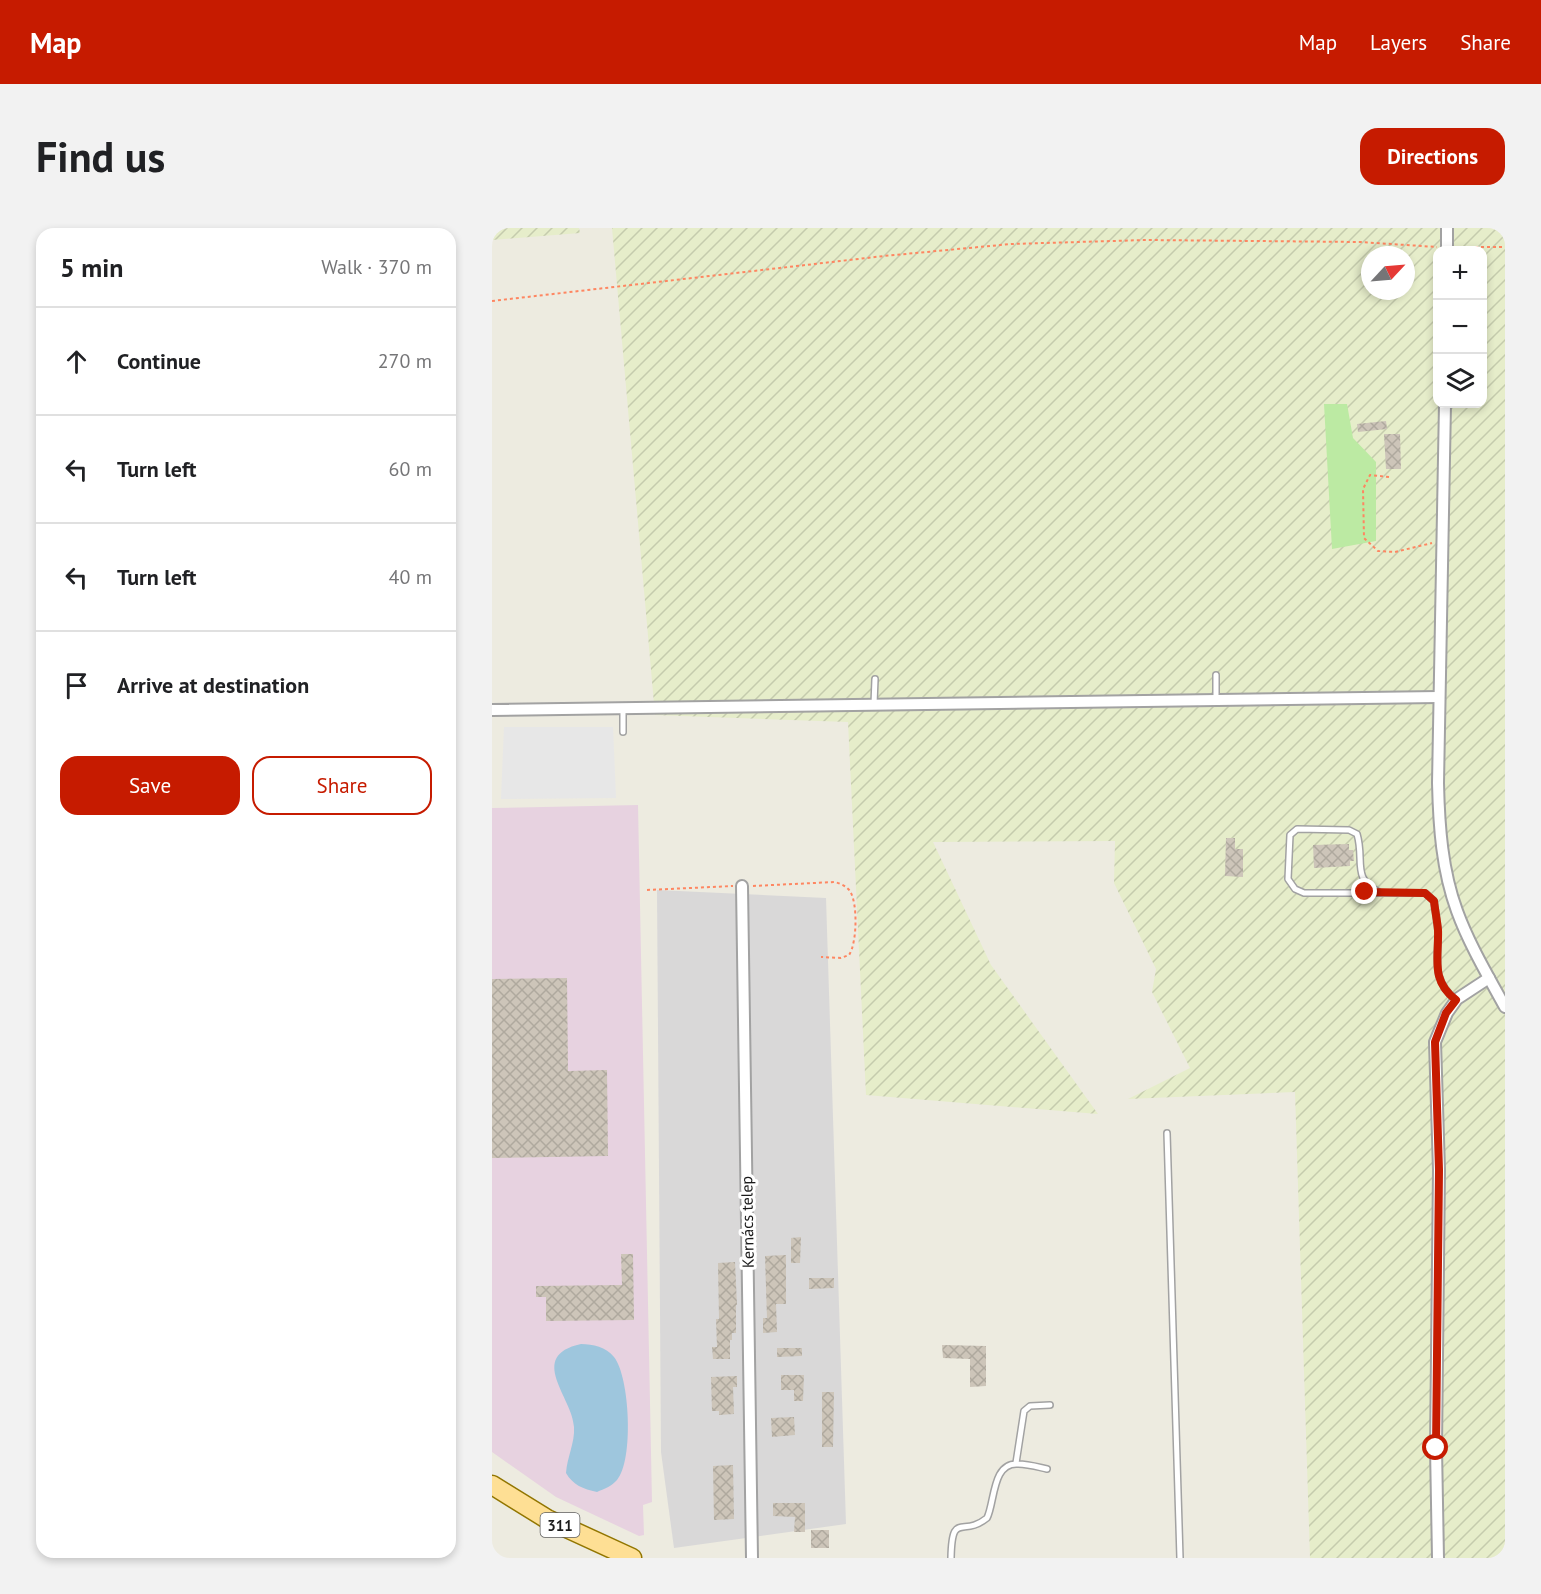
<!DOCTYPE html>
<html lang="en">
<head>
<meta charset="utf-8">
<style>
	:root { --surface:#fff; --page:#f2f2f2; --text:#202124; --muted:#757577; --line:#e0e0e0; --accent:#c61b00 }
	body { margin:0; font-family:"PT Sans",sans-serif; background:var(--page); color:var(--text) }
	.controls { position:absolute; right:18px; top:18px; display:grid; overflow:hidden; border-radius:12px; box-shadow:0 3px 9px #0003 }
	.controls button { width:54px; height:54px; display:grid; place-items:center; padding:0; border:0; border-bottom:2px solid var(--line); background:var(--surface); color:var(--text); font:30px sans-serif }
	.compass { position:absolute; left:869px; top:18px; width:54px; height:54px; border-radius:50%; background:var(--surface); box-shadow:0 3px 9px #0003; rotate:64deg }
	.stop { position:absolute; width:18px; height:18px; margin:-14px; border:4px solid #c61b00; border-radius:50%; background:#fff }
	.stop.end { background:#c61b00; border-color:#fff; box-shadow:0 2px 6px #0008 }
	.list { margin:0; padding:0; list-style:none }
	h2 { display:flex; justify-content:space-between; align-items:center; height:78px; margin:0; padding:0 24px; font-size:26px }
	h2 small { font-size:20px; font-weight:400; color:var(--muted) }
	.list li { display:grid; grid-template-columns:39px 1fr auto; gap:18px; align-items:center; box-sizing:border-box; height:108px; padding:0 24px; border-top:2px solid var(--line) }
	.list b { display:block; font-size:22px; white-space:nowrap }
	.list em { font-size:20px; font-style:normal; color:var(--muted) }
	.actions { display:flex; gap:12px; padding:18px 24px }
	.actions a { flex:1; padding:14px 0; border:2px solid var(--accent); border-radius:18px; text-align:center; font-size:21px; color:var(--accent) }
	.actions .main { background:var(--accent); color:#fff }
	.icon { flex:none; width:33px; height:33px; fill:none; stroke:currentColor; stroke-width:2; stroke-linecap:round; stroke-linejoin:round }
	.map { position:relative; flex:none; width:1013px; height:1330px; overflow:hidden; border-radius:18px }
	header { display:flex; align-items:center; gap:36px; box-sizing:border-box; height:84px; padding:0 30px; background:var(--accent); color:#fff }
	header strong { font-size:28px }
	nav { display:flex; gap:33px; margin-inline-start:auto; font-size:21px }
	.intro { display:flex; align-items:center; justify-content:space-between; box-sizing:border-box; height:144px; padding:0 36px }
	h1 { margin:0; font-size:42px }
	.button { padding:15px 27px; border-radius:18px; background:var(--accent); color:#fff; font-size:21px; font-weight:700 }
	main { display:flex; gap:36px; padding:0 36px }
	aside { flex:1; background:var(--surface); border-radius:18px; box-shadow:0 3px 9px #0003 }
	.map>svg:first-child { display:block }
	.residential { fill:#d9d8d8 }
	.industrial { fill:#e7d2e0 }
	.farmland { fill:url(#farmland-furrows); fill-rule:evenodd }
	.grass { fill:#bceaa3 }
	.parking { fill:#e7e7e7 }
	.water { fill:#9ec6dd }
	.building { fill:url(#building-cross-hatch) }
	.lines { fill:none; stroke-linecap:round; stroke-linejoin:round }
	.service-casing { stroke:#a2a2a2; stroke-width:8 }
	.minor-casing { stroke:#a2a2a2; stroke-width:14 }
	.primary-casing { stroke:#927600; stroke-width:21 }
	.path { stroke:#fe8661; stroke-width:2; stroke-dasharray:3 3; stroke-linecap:butt }
	.service { stroke:#fff; stroke-width:5 }
	.minor { stroke:#fff; stroke-width:10 }
	.primary { stroke:#fedf94; stroke-width:18 }
	.route { stroke:#c61b00; stroke-width:8 }
	.labels { text-anchor:middle; dominant-baseline:central; stroke-width:6; stroke-linejoin:round; paint-order:stroke }
	.shield { fill:#fff; stroke:#5f5f5f; stroke-width:1.5 }
	.shield-label { font-size:15px; font-weight:bold; fill:#1b1b1b }
	.street-label { font-size:16px; fill:#1b1b1b; stroke:#fff }
</style>
</head>
<body>
<header>
<strong>Map</strong>
<nav><a>Map</a><a>Layers</a><a>Share</a></nav>
</header>
<div class="intro"><h1>Find us</h1><a class="button">Directions</a></div>
<main>
<aside>
<h2>5 min<small>Walk · 370 m</small></h2>
<ul class="list">
<li><svg class="icon" aria-label="ahead" viewBox="0 0 24 24"><path d="M12 20V5M6 11l6-6 6 6"/></svg><div><b>Continue</b></div><em>270 m</em></li>
<li><svg class="icon" aria-label="left" viewBox="0 0 24 24"><path d="M17 20v-9H6M10 6l-5 5 5 5"/></svg><div><b>Turn left</b></div><em>60 m</em></li>
<li><svg class="icon" aria-label="left" viewBox="0 0 24 24"><path d="M17 20v-9H6M10 6l-5 5 5 5"/></svg><div><b>Turn left</b></div><em>40 m</em></li>
<li><svg class="icon" aria-label="arrive" viewBox="0 0 24 24"><path d="M6 21V4h12l-3 4 3 4H6"/></svg><div><b>Arrive at destination</b></div></li>
</ul>
<div class="actions"><a class="main">Save</a><a>Share</a></div>
</aside>
<div class="map">
<svg width="1013" height="1330" viewBox="0 0 1013 1330">
	<defs>
		<pattern id="farmland-furrows" width="10" height="10" patternUnits="userSpaceOnUse" patternTransform="scale(1.5)"><rect width="10" height="10" fill="#e6edca"/><path d="M-1 1l2-2M0 10L10 0M9 11l2-2" fill="none" stroke="#c5cbad"/></pattern>
		<pattern id="building-cross-hatch" width="8" height="8" patternUnits="userSpaceOnUse" patternTransform="scale(1.5)"><rect width="8" height="8" fill="#cdc5b9"/><path d="M0 0l8 8M0 8l8-8" fill="none" stroke="#afa99e"/></pattern>
	</defs>
	<rect width="100%" height="100%" fill="#edebe0"/>
	<path class="residential" d="M165 662 334 670 354 1296 182 1320 169 1224Z"/>
	<path class="industrial" d="M146 577 160 1274 151 1277 152 1307 147 1308 64 1269 0 1224V580Z"/>
	<g class="farmland">
		<path d="M0 0H87L88 5 0 12Z"/>
		<path d="M120 0H1013V1330H818L803 864 636 871 698 840 660 764 664 741 622 655 623 613 441 614 499 737 606 886 374 867 356 494 163 487ZM945 22H990V176H945ZM878 27H914V63H878Z"/>
	</g>
	<path class="grass" d="M832 176H855L861 210 884 234V313L840 321Z"/>
	<path class="parking" d="M12 499H121L124 570 9 571Z"/>
	<path class="water" d="M89 1116C101 1116 114 1119 122 1129 138 1149 142 1233 125 1252 120 1258 112 1261 105 1264 91 1261 81 1257 74 1245 75 1229 83 1215 82 1199 81 1170 34 1128 89 1116Z"/>
	<g class="building">
		<path d="M894 193 895 201 866 204 865 196Z"/>
		<path d="M892 206H908L909 241H894Z"/>
		<path d="M734 610H743V621H751V649L733 648Z"/>
		<path d="M857 616V622H861L862 633H858V638L822 640 821 617Z"/>
		<path d="M75 750 76 843 115 842 116 928 0 930V751Z"/>
		<path d="M309 1009 308 1035H299V1010Z"/>
		<path d="M129 1026H141L142 1092 54 1093V1069H44V1058L130 1057Z"/>
		<path d="M294 1027V1076H284L285 1104 271 1105V1090H275L273 1028Z"/>
		<path d="M243 1034 245 1077H244V1105H240V1112H238V1131H221L220 1119H225L224 1091H227L226 1035Z"/>
		<path d="M317 1050H342V1060L317 1061Z"/>
		<path d="M450 1117 494 1118V1158L478 1159V1131L451 1130Z"/>
		<path d="M285 1120H310V1128L285 1129Z"/>
		<path d="M289 1147H312L311 1173H302V1162H289Z"/>
		<path d="M245 1148V1159H241L242 1186 227 1187V1183H220L219 1149Z"/>
		<path d="M330 1164H342L341 1219H330Z"/>
		<path d="M302 1189 303 1207 280 1209 279 1190Z"/>
		<path d="M241 1237 242 1291 222 1292 221 1238Z"/>
		<path d="M281 1275H313V1304H302L303 1289 281 1288Z"/>
		<rect x="319" y="1302" width="18" height="18"/>
	</g>
	<g class="lines">
		<defs>
			<g id="service">
				<path d="M724 472V447"/>
				<path d="M382 476 383 451"/>
				<path d="M131 480V504"/>
				<path d="M887 664C859 650 873 633 865 606L857 602 805 601 798 607 796 651 803 661 812 665H933L942 673C943 682 945 692 946 702 947 731 938 751 964 772"/>
				<path d="M675 905 688 1330"/>
				<path d="M524 1235 532 1183 538 1178 558 1177"/>
				<path d="M459 1330C460 1282 470 1310 495 1290 503 1274 500 1234 526 1236 536 1236 546 1239 555 1241"/>
			</g>
			<g id="minor">
				<path d="M955 22V0"/>
				<path d="M953 176 946 555C947 599 950 642 965 683 977 716 996 748 1013 779"/>
				<path d="M0 482 947 469"/>
				<path d="M250 658 260 1330"/>
				<path d="M946 1330 944 1220 947 942 943 814 955 785 965 771 997 750"/>
			</g>
			<path id="primary" d="M0 1257 55 1291 140 1330"/>
		</defs>
		<use href="#service" class="service-casing"/>
		<use href="#minor" class="minor-casing"/>
		<use href="#primary" class="primary-casing"/>
		<g class="path">
			<path d="M965 19H1013"/>
			<path d="M0 73 392 28 519 16 654 12 868 14 945 19"/>
			<path d="M897 249 878 247 871 261 872 310 886 323 903 324 940 315"/>
			<path d="M261 658 342 654C348 655 354 658 358 663 366 676 365 715 357 727L349 730 329 729"/>
			<path d="M155 662 241 658"/>
		</g>
		<use href="#service" class="service"/>
		<use href="#minor" class="minor"/>
		<use href="#primary" class="primary"/>
	</g>
	<g class="lines">
		<path class="route" d="M873 664 933 665 942 673C943 682 945 692 946 702 947 730 938 752 964 772L954 785 943 814 947 942 944 1220"/>
	</g>
	<g class="labels">
		<rect class="shield" x="48.5" y="1285" width="39" height="24" rx="4.5"/>
		<g class="shield-label">
			<text x="68" y="1297">311</text>
		</g>
		<g class="street-label">
			<text transform="translate(255 994) rotate(-91)">Kernács telep</text>
		</g>
	</g>
</svg>
<div class="controls">
<button>+</button>
<button>−</button>
<button><svg class="icon" aria-label="layers" viewBox="0 0 24 24"><path d="M12 4l9 5-9 5-9-5zM3 14l9 5 9-5"/></svg></button>
</div>
<svg class="compass" viewBox="-18 -18 36 36"><path d="M0-13l5 13h-10z" fill="#e53935"/><path d="M0 13l5-13h-10z" fill="#757577"/></svg>
<div class="stop" style="left:944px;top:1220px"></div>
<div class="stop end" style="left:873px;top:664px"></div>
</div>
</main>
</body>
</html>
